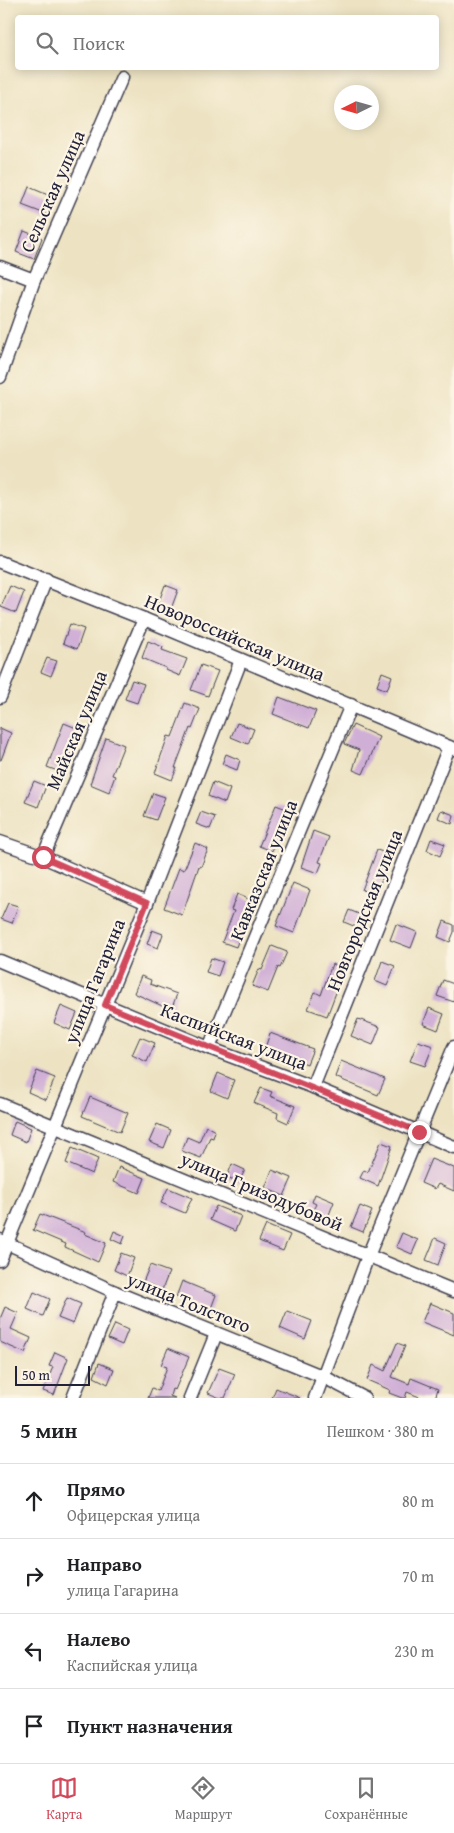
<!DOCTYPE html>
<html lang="ru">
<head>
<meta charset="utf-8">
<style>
	:root { --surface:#fff; --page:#f6f6f6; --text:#202124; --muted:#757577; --line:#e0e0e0; --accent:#d1495b }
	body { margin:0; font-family:"Gentium Book Plus",serif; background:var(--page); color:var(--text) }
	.compass { position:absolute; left:334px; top:85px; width:45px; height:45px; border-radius:50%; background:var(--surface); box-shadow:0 2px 12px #0003; rotate:265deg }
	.scale { position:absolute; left:15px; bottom:12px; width:75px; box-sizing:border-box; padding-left:5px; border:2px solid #22223b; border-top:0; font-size:14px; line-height:18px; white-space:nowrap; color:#22223b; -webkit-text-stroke:4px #fcf5e5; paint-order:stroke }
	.stop { position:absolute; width:15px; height:15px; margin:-11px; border:4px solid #d1495b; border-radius:50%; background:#fff }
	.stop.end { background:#d1495b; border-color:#fff; box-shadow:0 1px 5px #0008 }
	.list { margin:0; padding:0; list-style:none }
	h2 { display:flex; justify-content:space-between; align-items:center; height:65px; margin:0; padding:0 20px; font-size:21px }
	h2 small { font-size:16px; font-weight:400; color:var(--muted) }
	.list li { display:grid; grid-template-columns:32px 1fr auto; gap:15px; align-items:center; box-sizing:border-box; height:75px; padding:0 20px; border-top:1px solid var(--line) }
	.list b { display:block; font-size:19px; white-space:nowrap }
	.list p { margin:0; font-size:16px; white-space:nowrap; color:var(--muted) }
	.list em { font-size:16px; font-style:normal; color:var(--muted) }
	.icon { flex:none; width:28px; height:28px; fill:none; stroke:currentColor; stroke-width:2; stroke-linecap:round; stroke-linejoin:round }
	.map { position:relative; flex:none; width:454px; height:1398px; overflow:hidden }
	.search { position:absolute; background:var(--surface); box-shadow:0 2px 12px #0003; left:15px; right:15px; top:15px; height:55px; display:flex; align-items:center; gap:12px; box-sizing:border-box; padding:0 18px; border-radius:5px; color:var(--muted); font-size:19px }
	.sheet { height:365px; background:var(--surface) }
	nav { display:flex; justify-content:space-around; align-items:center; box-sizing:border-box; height:70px; border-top:1px solid var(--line); background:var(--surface); font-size:14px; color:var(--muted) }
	nav a { display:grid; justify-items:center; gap:2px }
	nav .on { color:var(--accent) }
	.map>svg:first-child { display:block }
	.building { fill:#d0afd7 }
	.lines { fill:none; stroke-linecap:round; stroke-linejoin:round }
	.street-casing { stroke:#403f4f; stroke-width:15 }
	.street { stroke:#fff; stroke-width:12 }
	.route { stroke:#d1495b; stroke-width:6 }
	.labels { text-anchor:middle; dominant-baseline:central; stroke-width:4.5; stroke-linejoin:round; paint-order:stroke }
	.street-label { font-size:19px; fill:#22223b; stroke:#fcf5e5 }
</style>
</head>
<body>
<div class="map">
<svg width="454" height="1398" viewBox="0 0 454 1398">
	<rect width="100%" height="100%" fill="#fcf5e5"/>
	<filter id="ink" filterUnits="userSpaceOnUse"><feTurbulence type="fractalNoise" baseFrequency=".02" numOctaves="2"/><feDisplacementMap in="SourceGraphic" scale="10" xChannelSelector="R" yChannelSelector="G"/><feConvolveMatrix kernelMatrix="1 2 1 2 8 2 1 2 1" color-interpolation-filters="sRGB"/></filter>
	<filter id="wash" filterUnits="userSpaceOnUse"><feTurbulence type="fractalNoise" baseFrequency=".0096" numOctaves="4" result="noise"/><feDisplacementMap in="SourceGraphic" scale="20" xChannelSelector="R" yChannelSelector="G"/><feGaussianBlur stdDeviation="1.12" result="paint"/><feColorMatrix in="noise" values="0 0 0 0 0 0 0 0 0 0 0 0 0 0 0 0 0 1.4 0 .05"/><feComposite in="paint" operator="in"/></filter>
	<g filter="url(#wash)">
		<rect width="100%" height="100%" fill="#ede3c3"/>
		<g id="blocks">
			<g class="building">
				<path d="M29 187 55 198 48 215 22 205Z"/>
				<path d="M24 231 42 238 34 259 16 252Z"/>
				<path d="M165 585 178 590 171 609 158 604Z"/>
				<path d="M10 586 24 592 16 613 1 607Z"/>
				<path d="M70 624 84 629 77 649 63 643Z"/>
				<path d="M148 641 163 647 162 650 187 659 180 676 166 670V668L142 658Z"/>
				<path d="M47 658 57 661 51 676 41 672Z"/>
				<path d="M201 665 218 671 208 696 191 690Z"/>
				<path d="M382 672 392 676 387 690 377 686Z"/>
				<path d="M132 680 144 684 137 703 125 699Z"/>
				<path d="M279 697 316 711 309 728 273 714Z"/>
				<path d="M185 703 200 709 192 729 190 728 175 768H177L172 780 155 773 168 736 172 737Z"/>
				<path d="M64 723 79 729 63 773 47 767Z"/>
				<path d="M237 723 254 729 248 744 231 737Z"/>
				<path d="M353 725 379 737 363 774 353 770 359 750 344 744Z"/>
				<path d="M0 728 11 733 1 760H0Z"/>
				<path d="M106 738 124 745 112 775 115 776 109 792 90 784Z"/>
				<path d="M226 754 240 760 237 770 222 764Z"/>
				<path d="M34 781 46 786 38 807 25 802Z"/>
				<path d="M213 782 230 789 225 803 208 796Z"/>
				<path d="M153 793 165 797 156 820 144 816Z"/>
				<path d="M276 805 289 810 272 851 259 846Z"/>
				<path d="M441 810 454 815 452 824 438 818Z"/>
				<path d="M201 812 215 817 210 829 196 824Z"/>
				<path d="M313 831 329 837 319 862 322 863 318 873 301 867Z"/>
				<path d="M431 839 445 844 440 856 427 850Z"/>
				<path d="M195 843 208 849 201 867 199 866 182 915 164 908 179 868 184 870Z"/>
				<path d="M377 850 391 855 376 895 362 890Z"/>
				<path d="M293 883 310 890 294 933 276 926Z"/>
				<path d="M237 894 253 901 236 947 222 942 234 911 231 910Z"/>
				<path d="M8 903 18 906 12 923 1 919Z"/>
				<path d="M349 910 366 917 361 929 344 922Z"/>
				<path d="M444 921 454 925V932L450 942 438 937Z"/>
				<path d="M396 924 417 932 411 948 390 940Z"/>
				<path d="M152 930 163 934 158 948 147 944Z"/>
				<path d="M272 946 287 952 280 968 278 967 268 992 252 986 259 969 262 970Z"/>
				<path d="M211 958 223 962 218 976 206 972Z"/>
				<path d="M382 961 395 966 387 986 375 981Z"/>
				<path d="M332 964 345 969 327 1016 308 1009 315 992 321 995Z"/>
				<path d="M141 976 151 980 150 984 177 994 171 1010 134 993Z"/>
				<path d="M443 980 454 984V1002L437 996Z"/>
				<path d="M61 1006 77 1013 70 1030 54 1023Z"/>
				<path d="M429 1008 444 1014 438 1030 423 1024Z"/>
				<path d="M358 1019 380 1027 373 1045 351 1036Z"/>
				<path d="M270 1033 313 1049 307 1064 265 1048Z"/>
				<path d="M140 1037 155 1043 147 1062 132 1055Z"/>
				<path d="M418 1041 433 1046 425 1066 410 1061Z"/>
				<path d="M341 1061 385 1079 378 1095 335 1077Z"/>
				<path d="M37 1071 55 1078 46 1100 28 1092Z"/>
				<path d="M218 1073 234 1080 227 1098 211 1091Z"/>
				<path d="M261 1088 272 1092 270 1096 295 1106 288 1123 277 1118 278 1113 254 1103Z"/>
				<path d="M90 1097 128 1113 120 1132 82 1116Z"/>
				<path d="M15 1121 31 1128 26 1142 10 1135Z"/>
				<path d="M157 1124 171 1130 164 1148 149 1142Z"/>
				<path d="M206 1126 215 1131 213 1138 210 1137 201 1158 182 1151 187 1137 199 1142Z"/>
				<path d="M381 1142 392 1146 378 1186 360 1178 364 1170 368 1172Z"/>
				<path d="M72 1148 98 1159 92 1174 66 1163Z"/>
				<path d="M431 1159 454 1168V1191L438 1184 435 1189 421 1183Z"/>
				<path d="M232 1164 245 1170 239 1182 227 1177Z"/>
				<path d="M119 1167 145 1178 139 1193 113 1182Z"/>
				<path d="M272 1170 292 1178 284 1196 265 1188Z"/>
				<path d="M168 1188 192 1198 185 1213 161 1203Z"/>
				<path d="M315 1194 334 1202 326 1222 317 1218 318 1214 312 1212 316 1204 312 1202Z"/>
				<path d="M216 1206 241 1216 235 1231 210 1220Z"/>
				<path d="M360 1206 372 1211 363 1232 351 1227Z"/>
				<path d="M40 1214 86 1232 85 1234 106 1243 98 1262 65 1247 66 1244 33 1230Z"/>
				<path d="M266 1225 290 1235 283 1251 259 1241Z"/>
				<path d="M114 1231 125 1236 122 1244 111 1239Z"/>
				<path d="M402 1233 418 1240 412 1254 396 1247Z"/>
				<path d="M435 1238 446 1243 438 1265 426 1260Z"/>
				<path d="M121 1253 134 1258 127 1276 114 1270Z"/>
				<path d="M150 1265 169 1272 162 1290 143 1282Z"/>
				<path d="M182 1281 216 1295 210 1311 176 1297Z"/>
				<path d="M34 1292 50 1299 43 1316 27 1309Z"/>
				<path d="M67 1298 81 1304 73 1324 58 1318Z"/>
				<path d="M430 1303 454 1313V1335L422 1322Z"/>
				<path d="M5 1307 18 1313 11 1329 31 1338 25 1353 0 1342V1319Z"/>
				<path d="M287 1311 312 1321 305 1339 280 1328Z"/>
				<path d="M115 1324 128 1330 122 1345 108 1339Z"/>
				<path d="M397 1343 405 1346 392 1377 409 1384 411 1378 438 1389 435 1398H422L407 1392 405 1398H402L389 1393 390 1390 367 1380 373 1365 385 1371Z"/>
				<path d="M168 1348 189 1357 175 1390 172 1389 170 1396 175 1398H148L152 1388 158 1391 167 1367 161 1365Z"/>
				<path d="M55 1352 68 1358 54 1395 43 1391 53 1367 49 1366Z"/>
				<path d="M99 1363 114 1369 108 1384 94 1377Z"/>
				<path d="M219 1368 235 1374 225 1398H220L208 1393Z"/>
				<path d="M276 1388 300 1398H272Z"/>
			</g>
		</g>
	</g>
	<g filter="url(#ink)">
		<use href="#blocks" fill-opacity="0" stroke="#403f4f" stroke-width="1"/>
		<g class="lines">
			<defs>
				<g id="street">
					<path d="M0 267 34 280"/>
					<path d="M0 377 34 280 122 77"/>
					<path d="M0 562 144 619 454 749"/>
					<path d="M0 697 46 579"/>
					<path d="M0 842 43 857 147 903"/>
					<path d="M43 857 144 619"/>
					<path d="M0 961 209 1048 313 1087 454 1147"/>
					<path d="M209 1048 351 705"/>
					<path d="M313 1087 449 747"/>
					<path d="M0 1104 454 1291"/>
					<path d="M0 1240 115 1292 324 1377 364 1398"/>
					<path d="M0 1260 147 903 241 660"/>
					<path d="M73 1398 115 1292"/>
					<path d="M190 1398 216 1334"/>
					<path d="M315 1398 368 1256 454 1047"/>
				</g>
			</defs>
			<use href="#street" class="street-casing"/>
			<use href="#street" class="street"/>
		</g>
	</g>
	<g class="lines" filter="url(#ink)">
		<path class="route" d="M43 857 147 903 105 1005C209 1048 315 1088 419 1132"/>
	</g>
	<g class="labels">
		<g class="street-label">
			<text transform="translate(52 191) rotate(-66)">Сельская улица</text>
			<text transform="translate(235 637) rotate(23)">Новороссийская улица</text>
			<text transform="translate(76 730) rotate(-67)">Майская улица</text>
			<text transform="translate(263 870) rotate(-68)">Кавказская улица</text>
			<text transform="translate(364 910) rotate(-68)">Новгородская улица</text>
			<text transform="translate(94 981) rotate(-68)">улица Гагарина</text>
			<text transform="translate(234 1036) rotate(21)">Каспийская улица</text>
			<text transform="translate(262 1191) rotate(23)">улица Гризодубовой</text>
			<text transform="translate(189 1302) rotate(22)">улица Толстого</text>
		</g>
	</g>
</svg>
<svg class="compass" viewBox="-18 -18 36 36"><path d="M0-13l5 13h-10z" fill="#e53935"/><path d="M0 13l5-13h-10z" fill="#757577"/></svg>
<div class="scale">50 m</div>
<div class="stop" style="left:43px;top:857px"></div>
<div class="stop end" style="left:419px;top:1132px"></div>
<div class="search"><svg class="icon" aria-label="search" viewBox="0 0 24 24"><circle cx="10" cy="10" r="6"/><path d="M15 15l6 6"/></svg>Поиск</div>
</div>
<section class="sheet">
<h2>5 мин<small>Пешком · 380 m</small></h2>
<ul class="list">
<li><svg class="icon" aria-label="ahead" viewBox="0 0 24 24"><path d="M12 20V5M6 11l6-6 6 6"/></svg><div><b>Прямо</b><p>Офицерская улица</p></div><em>80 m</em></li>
<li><svg class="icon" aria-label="right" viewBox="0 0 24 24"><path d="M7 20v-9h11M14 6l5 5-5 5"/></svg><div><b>Направо</b><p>улица Гагарина</p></div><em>70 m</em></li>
<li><svg class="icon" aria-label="left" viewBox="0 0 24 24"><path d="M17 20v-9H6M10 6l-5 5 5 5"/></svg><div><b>Налево</b><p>Каспийская улица</p></div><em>230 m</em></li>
<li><svg class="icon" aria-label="arrive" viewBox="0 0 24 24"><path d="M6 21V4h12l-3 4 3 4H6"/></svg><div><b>Пункт назначения</b></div></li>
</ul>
</section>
<nav>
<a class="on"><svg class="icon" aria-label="map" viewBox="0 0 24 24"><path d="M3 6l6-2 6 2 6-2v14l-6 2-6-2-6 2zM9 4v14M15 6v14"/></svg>Карта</a>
<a><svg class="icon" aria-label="directions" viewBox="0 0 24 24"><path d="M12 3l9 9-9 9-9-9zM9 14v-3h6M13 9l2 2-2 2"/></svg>Маршрут</a>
<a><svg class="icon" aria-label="saved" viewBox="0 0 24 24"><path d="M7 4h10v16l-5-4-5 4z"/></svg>Сохранённые</a>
</nav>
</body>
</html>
